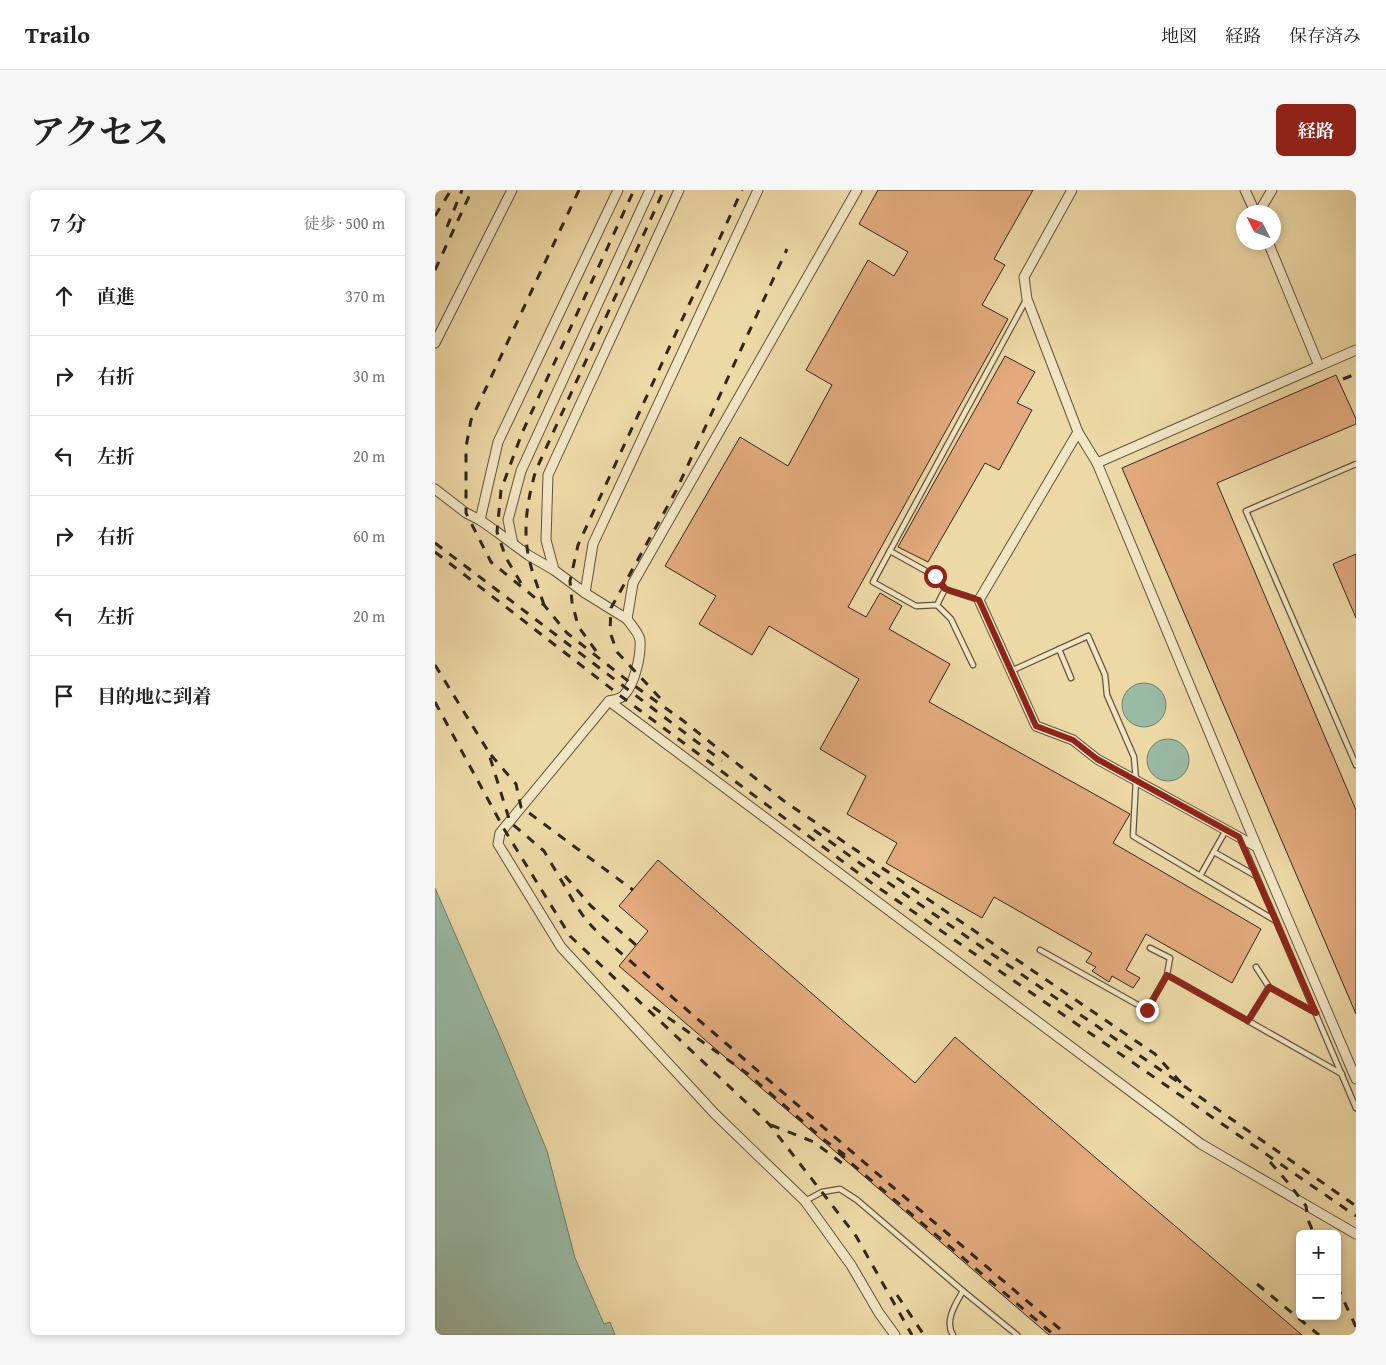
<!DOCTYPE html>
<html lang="ja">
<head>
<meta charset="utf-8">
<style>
	:root { --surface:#fff; --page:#f6f6f6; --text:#222; --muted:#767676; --line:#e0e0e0; --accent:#8f2418 }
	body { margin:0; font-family:"Gentium Book Plus","Noto Serif JP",serif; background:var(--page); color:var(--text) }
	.controls { position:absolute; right:15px; bottom:15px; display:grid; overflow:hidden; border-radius:8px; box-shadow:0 2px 8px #0003 }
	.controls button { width:45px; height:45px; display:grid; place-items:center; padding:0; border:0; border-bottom:1px solid var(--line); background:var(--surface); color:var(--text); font:25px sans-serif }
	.compass { position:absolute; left:801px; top:15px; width:45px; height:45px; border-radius:50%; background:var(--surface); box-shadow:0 2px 8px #0003; rotate:312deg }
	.stop { position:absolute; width:15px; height:15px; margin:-11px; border:4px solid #8f2418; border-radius:50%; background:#fff }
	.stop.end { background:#8f2418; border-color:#fff; box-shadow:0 1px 5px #0008 }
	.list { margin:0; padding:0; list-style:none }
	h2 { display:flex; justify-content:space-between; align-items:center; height:65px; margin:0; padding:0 20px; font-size:21px }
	h2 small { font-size:16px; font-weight:400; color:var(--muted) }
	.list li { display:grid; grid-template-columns:32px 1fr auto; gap:15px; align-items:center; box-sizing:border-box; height:80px; padding:0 20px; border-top:1px solid var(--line) }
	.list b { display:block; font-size:19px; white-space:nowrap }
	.list em { font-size:16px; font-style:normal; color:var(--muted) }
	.icon { flex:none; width:28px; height:28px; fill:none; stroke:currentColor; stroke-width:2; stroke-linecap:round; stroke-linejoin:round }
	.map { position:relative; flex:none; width:921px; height:1145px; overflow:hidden; border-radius:8px }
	header { display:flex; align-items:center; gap:30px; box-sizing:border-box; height:70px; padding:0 25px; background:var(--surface); border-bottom:1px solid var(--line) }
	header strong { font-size:24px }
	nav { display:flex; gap:28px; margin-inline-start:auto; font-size:18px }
	.intro { display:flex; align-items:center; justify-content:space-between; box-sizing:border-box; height:120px; padding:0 30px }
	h1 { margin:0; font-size:35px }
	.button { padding:12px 22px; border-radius:8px; background:var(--accent); color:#fff; font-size:18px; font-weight:700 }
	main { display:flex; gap:30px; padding:0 30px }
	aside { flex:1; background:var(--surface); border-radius:8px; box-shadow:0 2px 8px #0003 }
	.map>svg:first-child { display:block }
	.water { fill:#99baa5; stroke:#707f6e }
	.building { fill:#e2aa7d; stroke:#32261c }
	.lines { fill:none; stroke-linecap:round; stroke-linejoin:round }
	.service-casing { stroke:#61533e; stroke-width:7 }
	.minor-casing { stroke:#61533e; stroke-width:11 }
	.service { stroke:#f3e6c5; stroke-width:4.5 }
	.minor { stroke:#f3e6c5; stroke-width:9 }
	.rail { stroke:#32261c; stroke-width:3; stroke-dasharray:9 9; stroke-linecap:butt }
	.route { stroke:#8f2418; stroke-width:6 }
</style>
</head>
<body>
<header>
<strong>Trailo</strong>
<nav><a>地図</a><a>経路</a><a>保存済み</a></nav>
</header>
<div class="intro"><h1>アクセス</h1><a class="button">経路</a></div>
<main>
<aside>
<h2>7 分<small>徒歩 · 500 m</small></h2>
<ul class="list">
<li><svg class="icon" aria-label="ahead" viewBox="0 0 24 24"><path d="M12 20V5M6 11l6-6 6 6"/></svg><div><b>直進</b></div><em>370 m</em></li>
<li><svg class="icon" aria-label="right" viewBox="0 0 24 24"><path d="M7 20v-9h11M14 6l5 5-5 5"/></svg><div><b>右折</b></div><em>30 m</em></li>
<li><svg class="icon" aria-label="left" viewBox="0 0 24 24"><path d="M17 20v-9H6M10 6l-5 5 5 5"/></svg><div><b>左折</b></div><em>20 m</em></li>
<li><svg class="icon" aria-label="right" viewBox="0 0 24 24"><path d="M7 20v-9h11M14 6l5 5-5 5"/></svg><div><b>右折</b></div><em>60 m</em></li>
<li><svg class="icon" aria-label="left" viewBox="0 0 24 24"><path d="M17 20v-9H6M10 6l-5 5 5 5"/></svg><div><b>左折</b></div><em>20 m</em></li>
<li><svg class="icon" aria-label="arrive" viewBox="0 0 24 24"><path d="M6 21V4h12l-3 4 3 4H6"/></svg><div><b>目的地に到着</b></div></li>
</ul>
</aside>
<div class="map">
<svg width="921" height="1145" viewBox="0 0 921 1145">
	<rect width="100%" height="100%" fill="#edd9a6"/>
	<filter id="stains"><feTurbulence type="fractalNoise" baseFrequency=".004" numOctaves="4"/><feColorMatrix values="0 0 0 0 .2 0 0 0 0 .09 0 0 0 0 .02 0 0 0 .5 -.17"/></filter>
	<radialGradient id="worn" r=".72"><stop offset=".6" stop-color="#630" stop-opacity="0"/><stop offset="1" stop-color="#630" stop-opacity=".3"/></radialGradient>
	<g class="water">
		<circle cx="709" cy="515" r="22"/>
		<circle cx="733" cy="570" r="21"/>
		<path d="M0 698 68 854 112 961 140 1068 169 1134 175 1132 180 1145H0Z"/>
	</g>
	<g class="building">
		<path d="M443 0H598L559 69 570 75 547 115 573 129 413 417 431 427 445 403 467 416 454 439 515 474 494 512 695 624 678 653 826 739 797 793 711 744 691 780 705 788 698 798 677 786 674 792 657 781 661 777 651 772 657 763 559 707 547 728 451 673 462 653 412 624 431 586 385 559 424 489 334 436 317 465 264 434 281 406 230 376 305 247 353 276 397 195 371 180 433 70 459 86 473 62 424 34Z"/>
		<path d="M570 166 600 182 582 213 597 220 564 280 550 273 493 372 463 357Z"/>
		<path d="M901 185 921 229V234L782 293 921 620V824L687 278Z"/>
		<path d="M921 364V428L898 374Z"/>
		<path d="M223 670 480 893 520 847 867 1145H614L184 776 213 741 184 716Z"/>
	</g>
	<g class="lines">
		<defs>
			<g id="service">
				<path d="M921 274 811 321 921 575"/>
				<path d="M455 361 500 386 510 399 544 410"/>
				<path d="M502 415 510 399"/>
				<path d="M624 459 636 488"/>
				<path d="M538 475 516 429 502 415 481 416 438 392 591 110"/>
				<path d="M576 481 653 446 670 485 672 505 699 567 701 590 698 646 841 731 805 648"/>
				<path d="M779 662 821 686"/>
				<path d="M765 686 791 640"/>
				<path d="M841 731 921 918"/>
				<path d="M605 760 712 820 732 785 735 768 715 758"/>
				<path d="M732 785 907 884"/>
				<path d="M834 797 881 823"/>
				<path d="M813 831 834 797 821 777"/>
				<path d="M370 1011 387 1002 405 999 422 1010 528 1101 582 1145"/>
				<path d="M518 1145C509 1131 521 1113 528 1101"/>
			</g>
			<g id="minor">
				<path d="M422 0 198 393 192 429C196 435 204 443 205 450 206 465 200 495 188 506 185 509 178 510 174 511L65 643 63 654 126 757 280 924 370 1011 416 1075 444 1123 460 1145"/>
				<path d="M637 0 589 87 592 109 643 242 662 273 822 657 921 889"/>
				<path d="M810 0 820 22"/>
				<path d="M824 22 837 0"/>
				<path d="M0 153 77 0"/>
				<path d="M884 176 921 160"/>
				<path d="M643 242 544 410 601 536 638 550 662 569 822 657"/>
				<path d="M662 273 884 176 833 52"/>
				<path d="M0 299 31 323 45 330 62 342 93 365 119 380 150 403 192 429"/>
				<path d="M45 330 63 252 183 0"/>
				<path d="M78 354 73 330 86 281 215 0"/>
				<path d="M119 380 111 350 113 285 244 0"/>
				<path d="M150 403 158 354 323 0"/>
				<path d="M174 511 766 954 921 1044"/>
			</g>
		</defs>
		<use href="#service" class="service-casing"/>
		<use href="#minor" class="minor-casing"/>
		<use href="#service" class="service"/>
		<use href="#minor" class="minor"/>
		<g class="rail">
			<path d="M144 0 36 230 31 257V323L56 372 109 415 132 443 197 494 246 529 349 611 720 864 749 896"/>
			<path d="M0 26 16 0"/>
			<path d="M12 37 27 0"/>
			<path d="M0 80 37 0"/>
			<path d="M908 189 921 184"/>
			<path d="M0 353 287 571"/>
			<path d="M0 362 187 507 438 694 921 1026"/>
			<path d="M86 393 71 368 62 342 66 300 87 243 199 0"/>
			<path d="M109 415C104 399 96 381 93 364 88 336 93 307 101 280L229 0"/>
			<path d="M161 461 143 436 137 412 135 391 143 355 307 0"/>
			<path d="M0 475 53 561 75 632 109 661 140 714 151 730 165 745 459 998 632 1145"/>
			<path d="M225 508 182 462 175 442 176 418 241 301 352 59"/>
			<path d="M0 512 69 639 135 746 334 934 421 1046 477 1145"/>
			<path d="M56 565 81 594 86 617 198 700"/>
			<path d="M379 640 426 674 749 896 921 1016"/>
			<path d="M130 686 156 716 201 755"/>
			<path d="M218 817 313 884 388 949 410 965"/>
			<path d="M336 935 379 952 408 974"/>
			<path d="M403 962 619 1145"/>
			<path d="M835 972 855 995 871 1016 873 1030 879 1044"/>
			<path d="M822 1094 884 1145"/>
			<path d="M902 1096 921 1137"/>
			<path d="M462 1105 489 1145"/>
		</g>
	</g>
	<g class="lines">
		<path class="route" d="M500 386 510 399 544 410 601 536 638 550 662 569 804 647 881 823 834 797 813 831 732 785 712 820"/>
	</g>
	<rect width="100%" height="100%" filter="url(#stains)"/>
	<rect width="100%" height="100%" fill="url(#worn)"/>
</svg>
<div class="controls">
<button>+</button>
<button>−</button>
</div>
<svg class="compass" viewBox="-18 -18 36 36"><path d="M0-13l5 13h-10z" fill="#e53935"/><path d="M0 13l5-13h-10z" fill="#767676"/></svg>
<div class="stop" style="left:500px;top:386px"></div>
<div class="stop end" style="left:712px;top:820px"></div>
</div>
</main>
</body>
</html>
